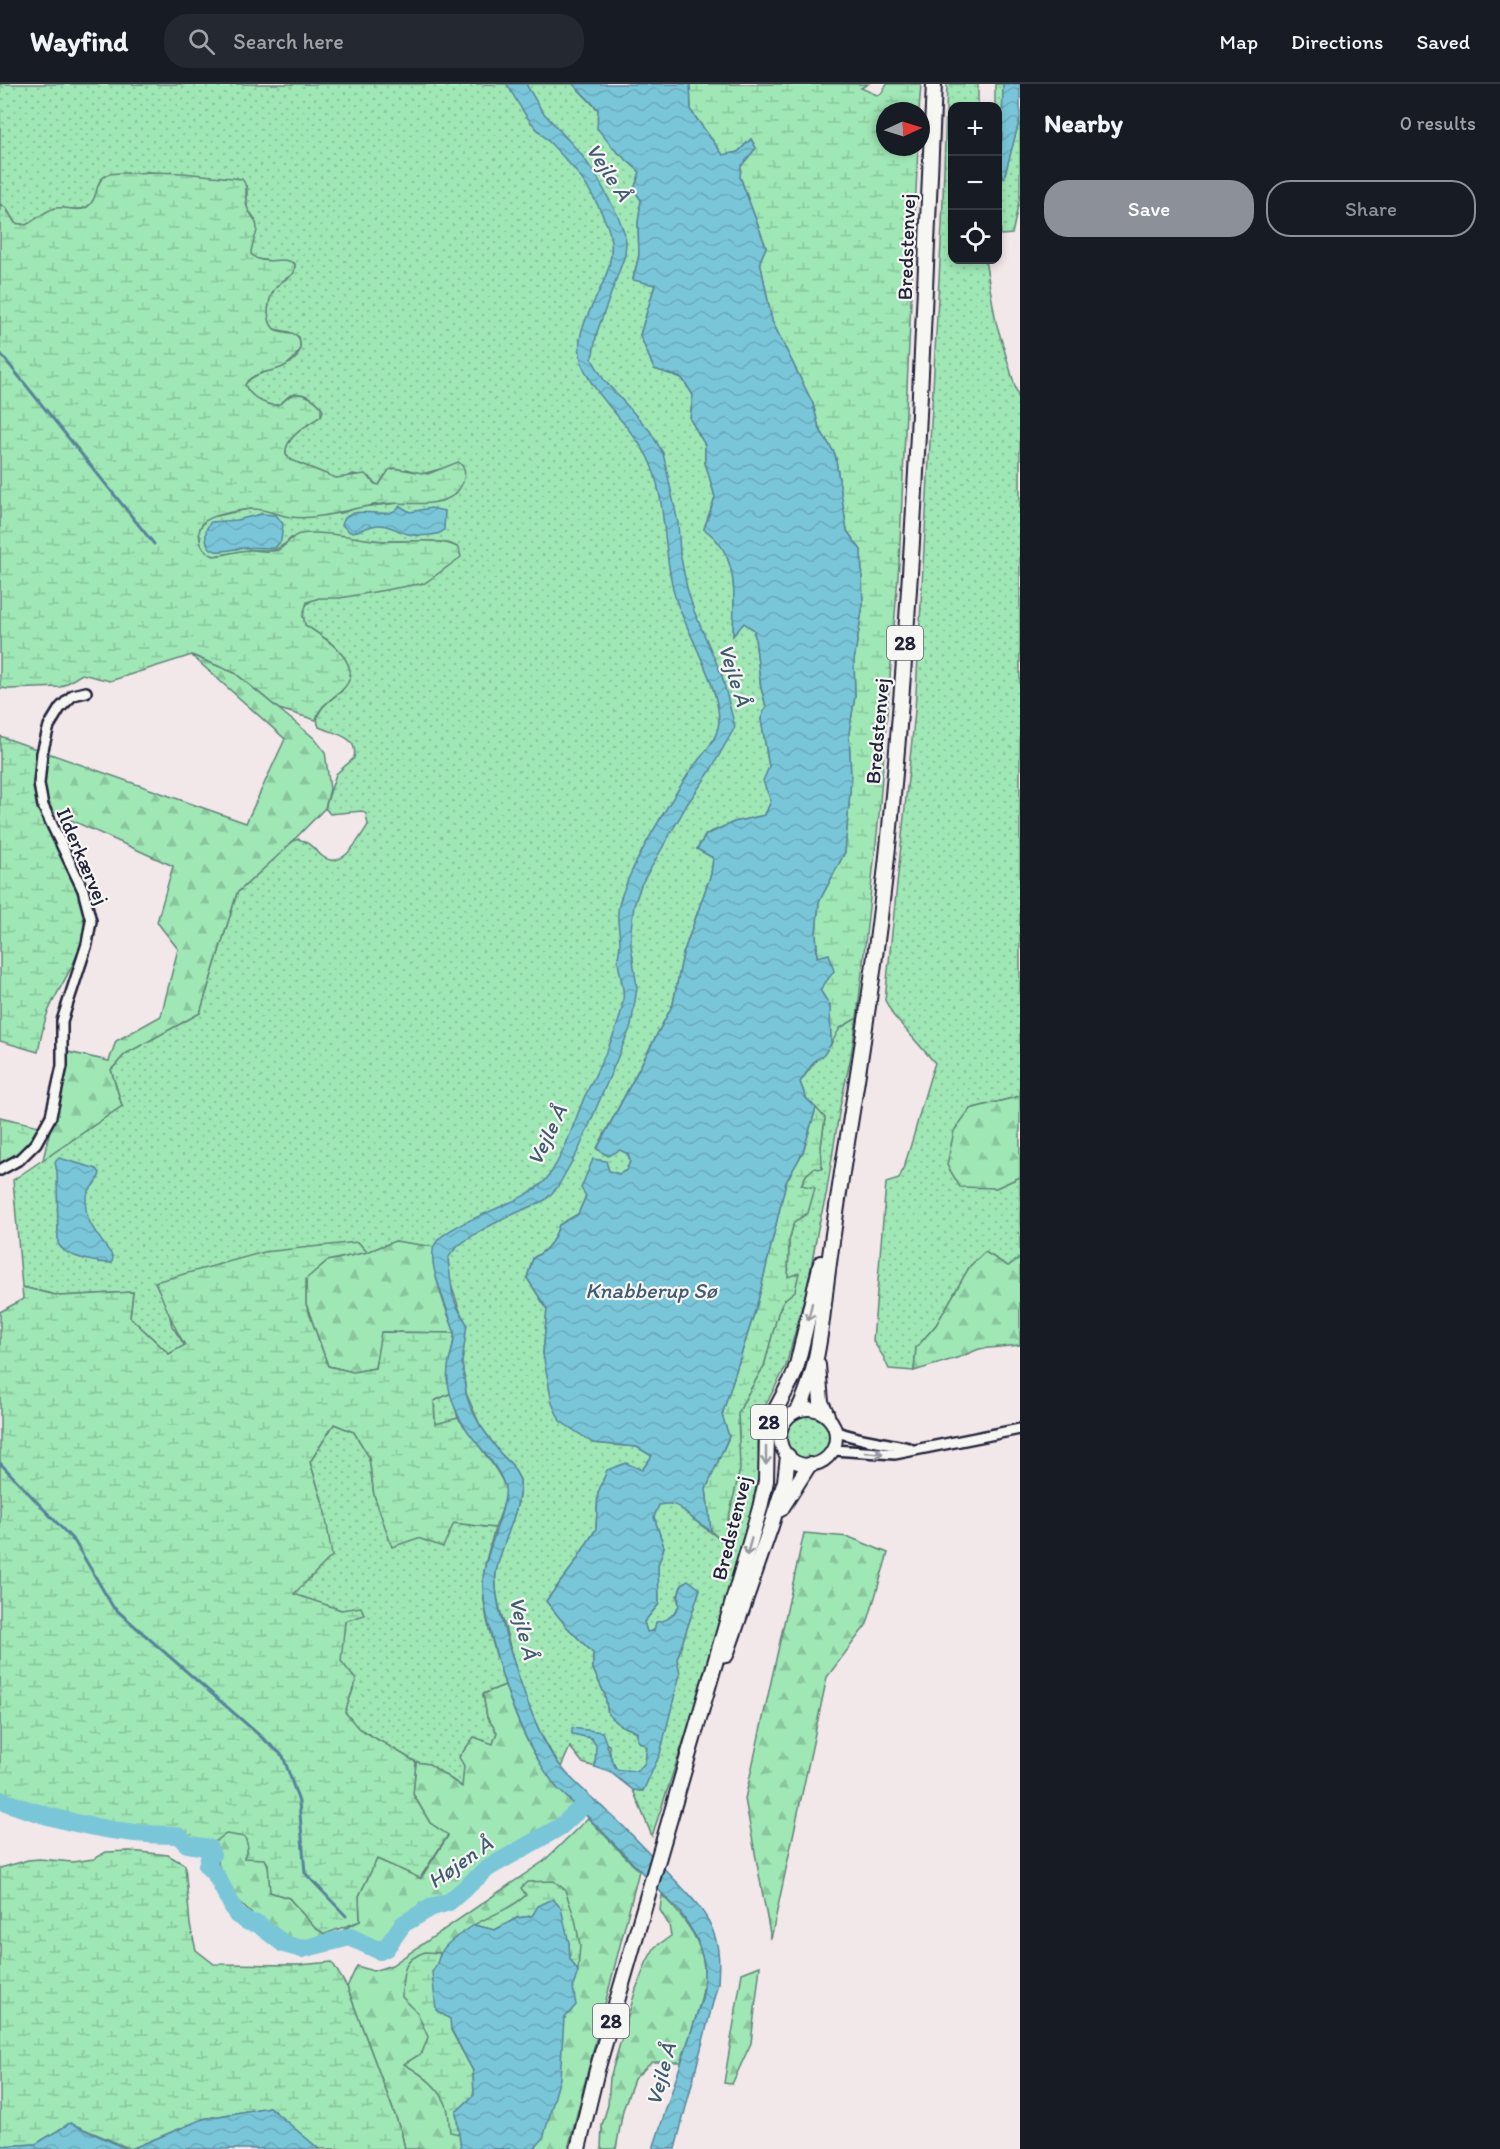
<!DOCTYPE html>
<html lang="en">
<head>
<meta charset="utf-8">
<style>
	:root { --surface:#171b24; --page:#242831; --text:#f1f3f6; --muted:#9ea1a6; --line:#363941; --accent:#8c9099 }
	body { margin:0; font-family:Itim,sans-serif; background:var(--page); color:var(--text) }
	.controls { position:absolute; right:18px; top:18px; display:grid; overflow:hidden; border-radius:12px; box-shadow:0 3px 9px #0003 }
	.controls button { width:54px; height:54px; display:grid; place-items:center; padding:0; border:0; border-bottom:2px solid var(--line); background:var(--surface); color:var(--text); font:30px sans-serif }
	.compass { position:absolute; left:876px; top:18px; width:54px; height:54px; border-radius:50%; background:var(--surface); box-shadow:0 3px 9px #0003; rotate:86deg }
	.list { margin:0; padding:0; list-style:none }
	h2 { display:flex; justify-content:space-between; align-items:center; height:78px; margin:0; padding:0 24px; font-size:26px }
	h2 small { font-size:20px; font-weight:400; color:var(--muted) }
	.actions { display:flex; gap:12px; padding:18px 24px }
	.actions a { flex:1; padding:14px 0; border:2px solid var(--accent); border-radius:24px; text-align:center; font-size:21px; color:var(--accent) }
	.actions .main { background:var(--accent); color:#fff }
	.icon { flex:none; width:33px; height:33px; fill:none; stroke:currentColor; stroke-width:2; stroke-linecap:round; stroke-linejoin:round }
	.map { position:relative; flex:none; width:1020px; height:2065px; overflow:hidden }
	header { display:flex; align-items:center; gap:36px; box-sizing:border-box; height:84px; padding:0 30px; background:var(--surface); border-bottom:2px solid var(--line) }
	header strong { font-size:28px }
	nav { display:flex; gap:33px; margin-inline-start:auto; font-size:21px }
	.search { width:420px; height:54px; background:var(--page); display:flex; align-items:center; gap:15px; box-sizing:border-box; padding:0 21px; border-radius:24px; color:var(--muted); font-size:22px }
	main { display:flex }
	aside { flex:1; background:var(--surface) }
	.map>svg:first-child { display:block }
	.green { fill:url(#green-dots); stroke:#608478; stroke-width:1.5 }
	.forest { fill:url(#forest-firs); stroke:#608478; stroke-width:1.5 }
	.wetland { fill:url(#wetland-marsh); stroke:#608478; stroke-width:1.5 }
	.water { fill:url(#water-waves); stroke:#57849a; stroke-width:1.5 }
	.lines { fill:none; stroke-linecap:round; stroke-linejoin:round }
	.stream { stroke:#57849a; stroke-width:3 }
	.river { stroke:#7ac6d9; stroke-width:18 }
	.minor-casing { stroke:#22223b; stroke-width:14 }
	.major-casing { stroke:#22223b; stroke-width:16 }
	.highway-casing { stroke:#22223b; stroke-width:18 }
	.minor { stroke:#f6f6f2; stroke-width:9 }
	.major { stroke:#f6f6f2; stroke-width:12 }
	.highway { stroke:#f6f6f2; stroke-width:14 }
	.oneway { stroke:#9797a0 }
	.labels { text-anchor:middle; dominant-baseline:central; stroke-width:4.5; stroke-linejoin:round; paint-order:stroke }
	.shield { fill:#f6f6f2; stroke:#626272; stroke-width:1.5 }
	.shield-label { font-size:20px; font-weight:bold; fill:#22223b }
	.street-label { font-size:21px; fill:#22223b; stroke:#f6f6f2 }
	.water-label { font-size:22px; font-style:italic; fill:#415b72; stroke:#f6f6f2 }
</style>
</head>
<body>
<header>
<strong>Wayfind</strong>
<div class="search"><svg class="icon" aria-label="search" viewBox="0 0 24 24"><circle cx="10" cy="10" r="6"/><path d="M15 15l6 6"/></svg>Search here</div>
<nav><a>Map</a><a>Directions</a><a>Saved</a></nav>
</header>
<main>
<div class="map">
<svg width="1020" height="2065" viewBox="0 0 1020 2065">
	<defs>
		<pattern id="green-dots" width="8" height="8" patternUnits="userSpaceOnUse" patternTransform="scale(1.5)"><rect width="8" height="8" fill="#9fe7b5"/><path d="M2 2h.1M6 6h.1" fill="none" stroke="#89c69d" stroke-width="1.8" stroke-linecap="round"/></pattern>
		<pattern id="forest-firs" width="22" height="20" patternUnits="userSpaceOnUse" patternTransform="scale(1.5)"><rect width="22" height="20" fill="#9fe7b5"/><path d="M5 1l3.5 6h-7zM16 11l3.5 6h-7z" fill="#89c69d"/></pattern>
		<pattern id="wetland-marsh" width="20" height="14" patternUnits="userSpaceOnUse" patternTransform="scale(1.5)"><rect width="20" height="14" fill="#9fe7b5"/><path d="M1 5h8M5 5V1M11 12h8M15 12V8" fill="none" stroke="#89c69d"/></pattern>
		<pattern id="water-waves" width="16" height="10" patternUnits="userSpaceOnUse" patternTransform="scale(1.5)"><rect width="16" height="10" fill="#7ac6d9"/><path d="M0 5q4-4 8 0t8 0" fill="none" stroke="#69aabb"/></pattern>
	</defs>
	<rect width="100%" height="100%" fill="#f2e7e9"/>
	<filter id="ink" filterUnits="userSpaceOnUse"><feTurbulence type="fractalNoise" baseFrequency=".0167" numOctaves="2"/><feDisplacementMap in="SourceGraphic" scale="12" xChannelSelector="R" yChannelSelector="G"/><feConvolveMatrix kernelMatrix="1 2 1 2 8 2 1 2 1" color-interpolation-filters="sRGB"/></filter>
	<g filter="url(#ink)">
		<g class="green">
			<path d="M0 0H573L598 26 613 64 640 88 634 106 641 116 638 140 639 171 633 195 655 201 640 251 654 285 682 294 693 311 690 335 705 361V378L715 413 704 445C740 470 734 511 733 551L744 539 754 546 761 604 766 622 761 635 769 683 764 697 771 717 765 731 734 738 706 750 697 765 713 774 711 790 683 870 673 920 597 1064 620 1066 628 1070 630 1077 627 1086 619 1090 609 1087 586 1112 578 1130 559 1141C554 1157 548 1166 533 1174L527 1194 547 1225 543 1270 588 1355 593 1359 637 1363 652 1372 642 1386 598 1409 596 1445 572 1483 546 1517 567 1543 593 1569V1585L605 1611 608 1630 620 1641 637 1648V1656L647 1663 645 1679 638 1687 617 1686 611 1676 609 1661 573 1644V1650L591 1654 597 1661 595 1683 583 1679 570 1663 561 1683C531 1642 517 1591 505 1543 500 1526 494 1506 496 1489 501 1457 521 1428 520 1396L512 1381 500 1369 480 1341 466 1309 462 1279 464 1258 461 1230 450 1198 448 1174 396 1157 367 1168 358 1158 155 1198 168 1224 172 1242 185 1262 169 1270 130 1233 133 1208 60 1212 22 1203 13 1096 122 1022 111 986 125 970 200 929 237 809 290 759 298 755C308 757 314 765 322 772 342 788 359 755 368 741L366 730 362 727 330 730 325 724 336 690 354 674C359 652 335 650 319 643 312 628 330 616 342 607L344 573 329 557 305 541C302 530 302 521 313 516L459 464 451 460 431 457H384L318 451 291 454 285 460 275 466H250L214 472 209 470 201 462 199 446 205 437 212 433 253 424 272 427 291 433 341 429 360 423 400 419 444 384 422 390 407 385 385 391 379 401 375 400 370 393 353 390 345 394H335L291 376 286 371C283 354 309 340 321 332L323 327C319 317 303 306 291 311 286 313 282 321 276 321 264 322 249 311 245 301 256 280 308 292 299 253L289 248 274 245C264 234 268 211 278 201 286 193 296 193 295 180L256 175 251 170 252 159 256 149 255 135 247 124V102L148 88 101 95C97 102 97 112 93 118 82 132 65 120 51 126 43 129 35 137 26 141L15 139 6 124 0 120Z"/>
			<path d="M947 0H978V22H952V176H985L996 238 1020 319V1012L970 1025 996 1104 1020 1093V1174L1008 1183 985 1168 970 1182 936 1241 916 1264 914 1287 889 1285 883 1272 873 1257 886 1099 899 1095C915 1057 921 1017 935 979L893 931 885 916 915 627 942 142Z"/>
			<path d="M995 0H1003L1002 53 998 81V22H995Z"/>
			<path d="M1020 34V113L1012 150 1001 151 998 117V84L1004 93Z"/>
			<path d="M857 934 850 977 840 1023 826 1112 818 1144 808 1200 786 1282 760 1332 758 1360 760 1398 754 1428 711 1574 652 1752 633 1706 643 1707 680 1590 677 1575 700 1505 677 1511 679 1522C672 1532 660 1547 647 1548L644 1538 659 1520 658 1481 664 1463 654 1433 658 1420C680 1417 677 1422 692 1434 701 1442 713 1450 723 1457L739 1351 738 1330 747 1311 764 1282 778 1228 798 1190 788 1194 789 1157 794 1138 814 1104 801 1102 806 1091 814 1084 822 1085 821 1062 825 1034 806 1014 800 998 840 944Z"/>
			<path d="M451 1309 458 1334 435 1341 434 1317Z"/>
			<circle cx="808" cy="1353" r="22"/>
			<path d="M334 1340 354 1348 369 1373 374 1411 453 1439 495 1444C490 1463 482 1484 483 1504 484 1536 496 1570 505 1601L483 1610 487 1633 497 1648 493 1660 464 1682 463 1703 429 1680 416 1678 357 1644 345 1628 356 1597 340 1577 345 1537 364 1531 341 1526 293 1510 308 1494 324 1423 310 1378Z"/>
		</g>
		<g class="forest">
			<path d="M191 571 235 589 314 654 325 668 330 705 325 724 282 768 237 809 200 929 125 970 111 986 122 1022 43 1076 68 968 109 977 116 957 161 932 178 865 157 838 173 782 53 728 42 700 45 668 246 739 285 655Z"/>
			<path d="M1020 1012V1093L996 1104 960 1103 947 1081 954 1047 970 1025Z"/>
			<path d="M395 1157 434 1163C432 1192 445 1223 455 1249L382 1248 375 1284 353 1288 328 1282 306 1220V1194L327 1177 367 1168Z"/>
			<path d="M985 1168 1008 1182 1020 1174V1261L979 1265 960 1273 914 1287 916 1264 936 1241 970 1182Z"/>
			<path d="M804 1449 849 1453 888 1469 867 1540 827 1593 771 1855 745 1715Z"/>
			<path d="M505 1601C522 1653 539 1686 579 1726L489 1780 447 1812 405 1831 384 1858 369 1856 344 1845 360 1837 359 1812 377 1775 421 1794 448 1752 430 1739 413 1710 416 1678 429 1680 462 1703 464 1682 459 1673 474 1653 493 1660 497 1648 487 1633 483 1610Z"/>
			<path d="M588 1734 639 1787 568 2065H405L401 2047 347 1903 357 1882 373 1887 392 1881 544 1777Z"/>
			<path d="M226 1749 246 1753C249 1768 255 1764 264 1774 271 1781 269 1798 270 1808L289 1814 315 1844 325 1850 316 1860 295 1858 285 1855 274 1842 255 1833 240 1819 218 1780 219 1770 210 1761Z"/>
			<path d="M662 1811C725 1874 705 1904 681 1978H652L634 1995 623 2026 616 2065H601L602 2041 608 2021 610 1994 636 1905 647 1877 655 1863 671 1852 669 1841 660 1826Z"/>
			<path d="M760 1882 751 1959 732 2000 724 1999 742 1889Z"/>
		</g>
		<g class="wetland">
			<path d="M690 0H868L861 4 877 11 881 10 887 0H921L919 27H885V63H918L899 480 879 731 857 934 840 944 831 960 830 922 820 906 816 848 819 818 845 768 851 695 849 649 855 612 854 577 863 520 861 466 847 447 835 370 819 344 813 320 772 237 760 177 766 163 740 93 741 82 756 64 751 55 738 68 723 71 691 27Z"/>
			<path d="M148 88 183 89 242 95C250 104 243 113 247 123 250 132 258 136 257 146 256 154 251 160 251 170 264 184 281 170 295 180L294 189C289 193 283 196 278 201 268 211 264 234 274 245 289 252 301 243 300 266 295 273 291 279 283 283 271 289 252 287 245 301 249 311 264 322 276 321 283 321 286 313 292 311 301 307 315 315 321 323V332C309 340 283 354 286 371L291 376 336 394 365 390 375 400 379 401 389 386 394 384 428 390 458 378C465 382 466 390 463 398 460 405 456 411 449 414 427 424 404 417 381 420 351 423 322 437 290 433 277 431 264 424 250 425 240 426 209 431 203 439 198 445 199 450 200 456 201 464 206 469 214 472 227 471 238 466 251 466 260 466 269 469 278 466 287 462 290 452 300 450 322 446 359 455 382 457 407 459 437 452 459 464L461 473 425 499 340 514H319L307 518 303 531 305 541C326 554 370 583 340 608 331 615 318 624 316 636L279 625 235 589 192 571 110 597 82 590 61 603 10 605 0 604V120L6 124 15 139 26 141C35 136 45 127 55 124 66 122 77 129 87 123 100 115 93 94 110 90 122 88 136 90 148 88Z"/>
			<path d="M0 652 39 666C22 714 58 760 76 804 80 814 84 824 85 835 87 866 60 900 48 928 43 940 41 955 38 968L0 957Z"/>
			<path d="M816 1024 825 1034 821 1062 822 1085 814 1084 806 1091 801 1101 815 1104 808 1129 794 1138 789 1157 788 1193 799 1189 795 1207 784 1216 778 1229 764 1282 747 1311 738 1330 740 1385 723 1458 711 1447 706 1405 729 1353 722 1331 758 1217 786 1098 803 1068Z"/>
			<path d="M0 1033 39 1042C29 1059 18 1072 0 1079Z"/>
			<path d="M358 1158 367 1168 327 1177 306 1195V1220L328 1282 353 1288 375 1284 381 1248 455 1249 447 1295 451 1309 434 1317 435 1340 458 1334C469 1349 504 1391 506 1407 506 1419 499 1433 495 1444L454 1439 443 1463 418 1454 392 1463 374 1411 369 1373 354 1348 334 1340 310 1378 324 1423 332 1472 294 1510 341 1526 361 1523 364 1531 345 1537 341 1577 356 1596 345 1628 358 1644 416 1678 413 1710 430 1739 448 1751 420 1794 377 1775 359 1812 360 1837 325 1850 315 1844 289 1814 270 1808 268 1780 265 1775 244 1774 248 1763 245 1753 226 1750 210 1761 187 1760 180 1753 175 1751C115 1751 56 1737 0 1716V1228L23 1215 22 1203 60 1212 133 1208 130 1233 169 1270 185 1261C172 1241 165 1219 155 1198L264 1168Z"/>
			<path d="M130 1767 168 1771 185 1781 190 1841 196 1866 214 1880 299 1881 332 1878 347 1903 401 2047 405 2065H319L269 2023 203 2035 131 2065 70 2039 36 2060 2 2062 0 2060V1784L28 1776 39 1775 72 1778 94 1775 106 1768Z"/>
			<path d="M554 1797 565 1806 575 1835 580 1861 578 1887 570 1875 569 1859 564 1844 539 1822 532 1832 517 1834 495 1846 474 1841C491 1831 513 1824 526 1811L521 1804 527 1798Z"/>
			<path d="M425 1868 440 1869 438 1881 451 1935V1946L473 1987 474 2011 456 2028 459 2050 450 2048C449 2040 449 2031 447 2023 441 2004 420 1989 404 1980L422 1969 428 1953 417 1928 402 1913C403 1890 401 1876 425 1868Z"/>
		</g>
		<g class="water">
			<path d="M507 0H526L542 27 581 70 597 93 618 132 624 148 626 157 625 171 597 248 592 275 604 296 650 347 663 369 678 439 680 469 687 504 694 527 722 592 735 643 709 689 688 719 641 801 634 822 631 845V861L637 904 631 942 579 1065 557 1104 545 1116C523 1126 454 1154 448 1176L453 1212 457 1223 467 1240 462 1279 466 1309 470 1322 480 1341 500 1369 512 1381 520 1396C521 1427 502 1457 496 1488 491 1520 526 1617 540 1649 558 1690 593 1713 624 1743 641 1760 658 1778 674 1795 690 1812 707 1828 714 1850 720 1866 719 1882 718 1899L675 2065H653L702 1915 704 1903V1878L697 1855 688 1840 680 1828 599 1744 557 1704C523 1660 505 1608 492 1554 487 1533 481 1510 484 1488 487 1467 508 1420 505 1404 500 1380 468 1354 458 1331 452 1318 446 1299 448 1284 449 1272 456 1258 454 1247 449 1226 427 1183 434 1162 444 1137 530 1120 548 1093 565 1069 573 1041 584 1014 596 988 621 944 623 916 625 903 619 890 618 877 618 872 620 864 620 858 620 849 617 839 618 829 618 817 625 804 629 793 645 758 666 724 687 692 696 677 714 661 718 644 725 612 687 548 676 516 662 472 668 415 648 374 632 342 592 311 582 279 566 233 628 195 607 141 598 119 583 94 566 76 553 61 539 49 527 33 520 23 513 11 507 0Z"/>
			<path d="M573 0H690L691 27 723 71 738 68 751 55 756 64 741 82 740 93 766 163 760 177 772 237 813 320 819 344 835 370 847 447 861 466 863 520 854 577 855 612 849 649 851 695 845 768 819 818 816 848 817 873 829 870 834 887 820 906 830 922 831 960 823 972 815 976 800 998 806 1014 816 1024 803 1068 786 1098 758 1217 722 1331 729 1352 706 1405 711 1447C704 1442 696 1438 690 1432 679 1422 674 1418 659 1421L654 1433 664 1463 658 1481 659 1520 644 1538 647 1548 654 1547 656 1538C668 1537 673 1532 679 1522 678 1511 678 1501 688 1496L700 1505 677 1575 680 1590 660 1670 643 1707 633 1706 610 1688 595 1683 596 1661 591 1654 572 1650V1644L602 1648C608 1661 609 1674 617 1686L638 1687 645 1679 647 1663 637 1656V1648L620 1641 608 1630 605 1611 593 1585V1569L567 1543 546 1517 572 1483 596 1445 598 1409 607 1386 626 1379 642 1386 652 1372 637 1363 593 1359 560 1337 552 1319 543 1270 547 1225 527 1194 533 1174C548 1166 554 1157 559 1141L578 1130 586 1112 581 1104 593 1075 606 1077 609 1087 619 1090 627 1086 630 1077 628 1070 620 1066 608 1072 597 1065 673 920 683 870 711 790 713 774 697 765 706 751 734 738 765 731 771 717 763 697 769 683 761 635 766 622 761 604 754 546 744 539 733 552C734 512 740 470 704 445L715 413 705 378V361L690 335 693 311 682 294 654 285 640 251 655 201 633 196 639 171 638 140 641 116 634 106 640 88 613 64 597 44 598 25Z"/>
			<path d="M1003 0H1020V34L1004 94 998 84 1002 53Z"/>
			<path d="M400 422 410 428 431 424 445 427 444 446C438 453 417 452 408 450 401 448 394 444 386 442 372 438 363 448 350 448L342 441C347 418 380 434 392 428 395 427 398 424 400 422Z"/>
			<path d="M261 430 276 431 283 440 281 457 275 464C264 464 253 463 242 464 229 465 209 475 206 455 205 448 206 443 211 438L237 436Z"/>
			<path d="M59 1074 97 1085 100 1089C99 1097 91 1102 88 1109 78 1133 101 1154 113 1173L112 1179C98 1179 63 1173 58 1159L57 1088 55 1078Z"/>
			<path d="M553 1815 561 1824 569 1859 570 1875 578 1887 573 1903 576 1921 564 1935 560 1994 543 2055 534 2065H461L456 2028 474 2011 473 1987 451 1945 450 1935 436 1926 432 1888C437 1882 437 1878 440 1871 445 1858 463 1849 474 1841L495 1846 517 1834 532 1832 538 1822Z"/>
			<path d="M269 2023 319 2065H131L203 2035Z"/>
			<path d="M70 2039 127 2065H0V2060L2 2062 36 2060Z"/>
		</g>
		<g class="lines">
			<g class="stream">
				<path d="M0 269 154 460"/>
				<path d="M0 1379 75 1458 113 1523 283 1672 299 1718 305 1789 346 1832"/>
			</g>
			<path class="river" d="M0 1716C56 1737 115 1751 175 1751L180 1753 187 1760 209 1764 212 1771 209 1774 207 1782 216 1791 237 1831 248 1838 258 1840 284 1860 302 1865 350 1853 380 1867 386 1864 403 1840 432 1823 449 1818 488 1784 560 1743 585 1720"/>
			<defs>
				<g id="minor">
					<path d="M0 1086 20 1075 36 1059 51 1032 62 982V937L87 860 91 837 83 806 43 722 39 700 42 669 49 642 60 624 73 611 86 608"/>
					<path d="M836 1348 862 1355 909 1364"/>
					<path d="M833 1366 895 1370 1020 1345"/>
				</g>
				<circle id="major" cx="808" cy="1353" r="28"/>
				<g id="highway">
					<path d="M818 1281 821 1318 827 1331"/>
					<path d="M799 1325C818 1286 821 1244 826 1202 831 1162 837 1122 843 1082 862 969 879 857 890 743 914 496 923 248 934 0"/>
					<path d="M781 1425 809 1381"/>
					<path d="M726 1571 771 1442 785 1397 788 1372"/>
					<path d="M578 2065 597 1986 760 1424 766 1397 767 1349 769 1338 793 1293 797 1281 821 1179"/>
				</g>
			</defs>
			<use href="#minor" class="minor-casing"/>
			<use href="#major" class="major-casing"/>
			<use href="#highway" class="highway-casing"/>
			<use href="#minor" class="minor"/>
			<use href="#major" class="major"/>
			<use href="#highway" class="highway"/>
		</g>
		<defs><path id="oneway-shaft" d="M-6 0H5M1.5-3L5.5 0L1.5 3" fill="none" stroke-width="1.6" stroke-linecap="round" stroke-linejoin="round" transform="scale(1.5)"/></defs>
		<g class="oneway">
			<use href="#oneway-shaft" transform="translate(810 1228) rotate(103)"/>
			<use href="#oneway-shaft" transform="translate(874 1369) rotate(4)"/>
			<use href="#oneway-shaft" transform="translate(766 1372) rotate(90)"/>
			<use href="#oneway-shaft" transform="translate(749 1463) rotate(106)"/>
		</g>
	</g>
	<g class="labels">
		<g class="shield">
			<rect x="887" y="542" width="36" height="34" rx="4.5"/>
			<rect x="751" y="1321" width="36" height="34" rx="4.5"/>
			<rect x="593" y="1920" width="36" height="34" rx="4.5"/>
		</g>
		<g class="shield-label">
			<text x="905" y="559">28</text>
			<text x="769" y="1338">28</text>
			<text x="611" y="1937">28</text>
		</g>
		<g class="street-label">
			<text transform="translate(906 163) rotate(-88)">Bredstenvej</text>
			<text transform="translate(877 647) rotate(-85)">Bredstenvej</text>
			<text transform="translate(83 772) rotate(67)">Ilderkærvej</text>
			<text transform="translate(731 1444) rotate(-76)">Bredstenvej</text>
		</g>
		<g class="water-label">
			<text transform="translate(609 88) rotate(57)">Vejle Å</text>
			<text transform="translate(735 591) rotate(73)">Vejle Å</text>
			<text transform="translate(547 1051) rotate(-64)">Vejle Å</text>
			<text x="651" y="1206">Knabberup Sø</text>
			<text transform="translate(524 1544) rotate(77)">Vejle Å</text>
			<text transform="translate(460 1778) rotate(-35)">Højen Å</text>
			<text transform="translate(661 1990) rotate(-75)">Vejle Å</text>
		</g>
	</g>
</svg>
<div class="controls">
<button>+</button>
<button>−</button>
<button><svg class="icon" aria-label="locate" viewBox="0 0 24 24"><circle cx="12" cy="12" r="6"/><path d="M12 2v4M12 18v4M2 12h4M18 12h4"/></svg></button>
</div>
<svg class="compass" viewBox="-18 -18 36 36"><path d="M0-13l5 13h-10z" fill="#e53935"/><path d="M0 13l5-13h-10z" fill="#9ea1a6"/></svg>
</div>
<aside>
<h2>Nearby<small>0 results</small></h2>
<ul class="list">
</ul>
<div class="actions"><a class="main">Save</a><a>Share</a></div>
</aside>
</main>
</body>
</html>
